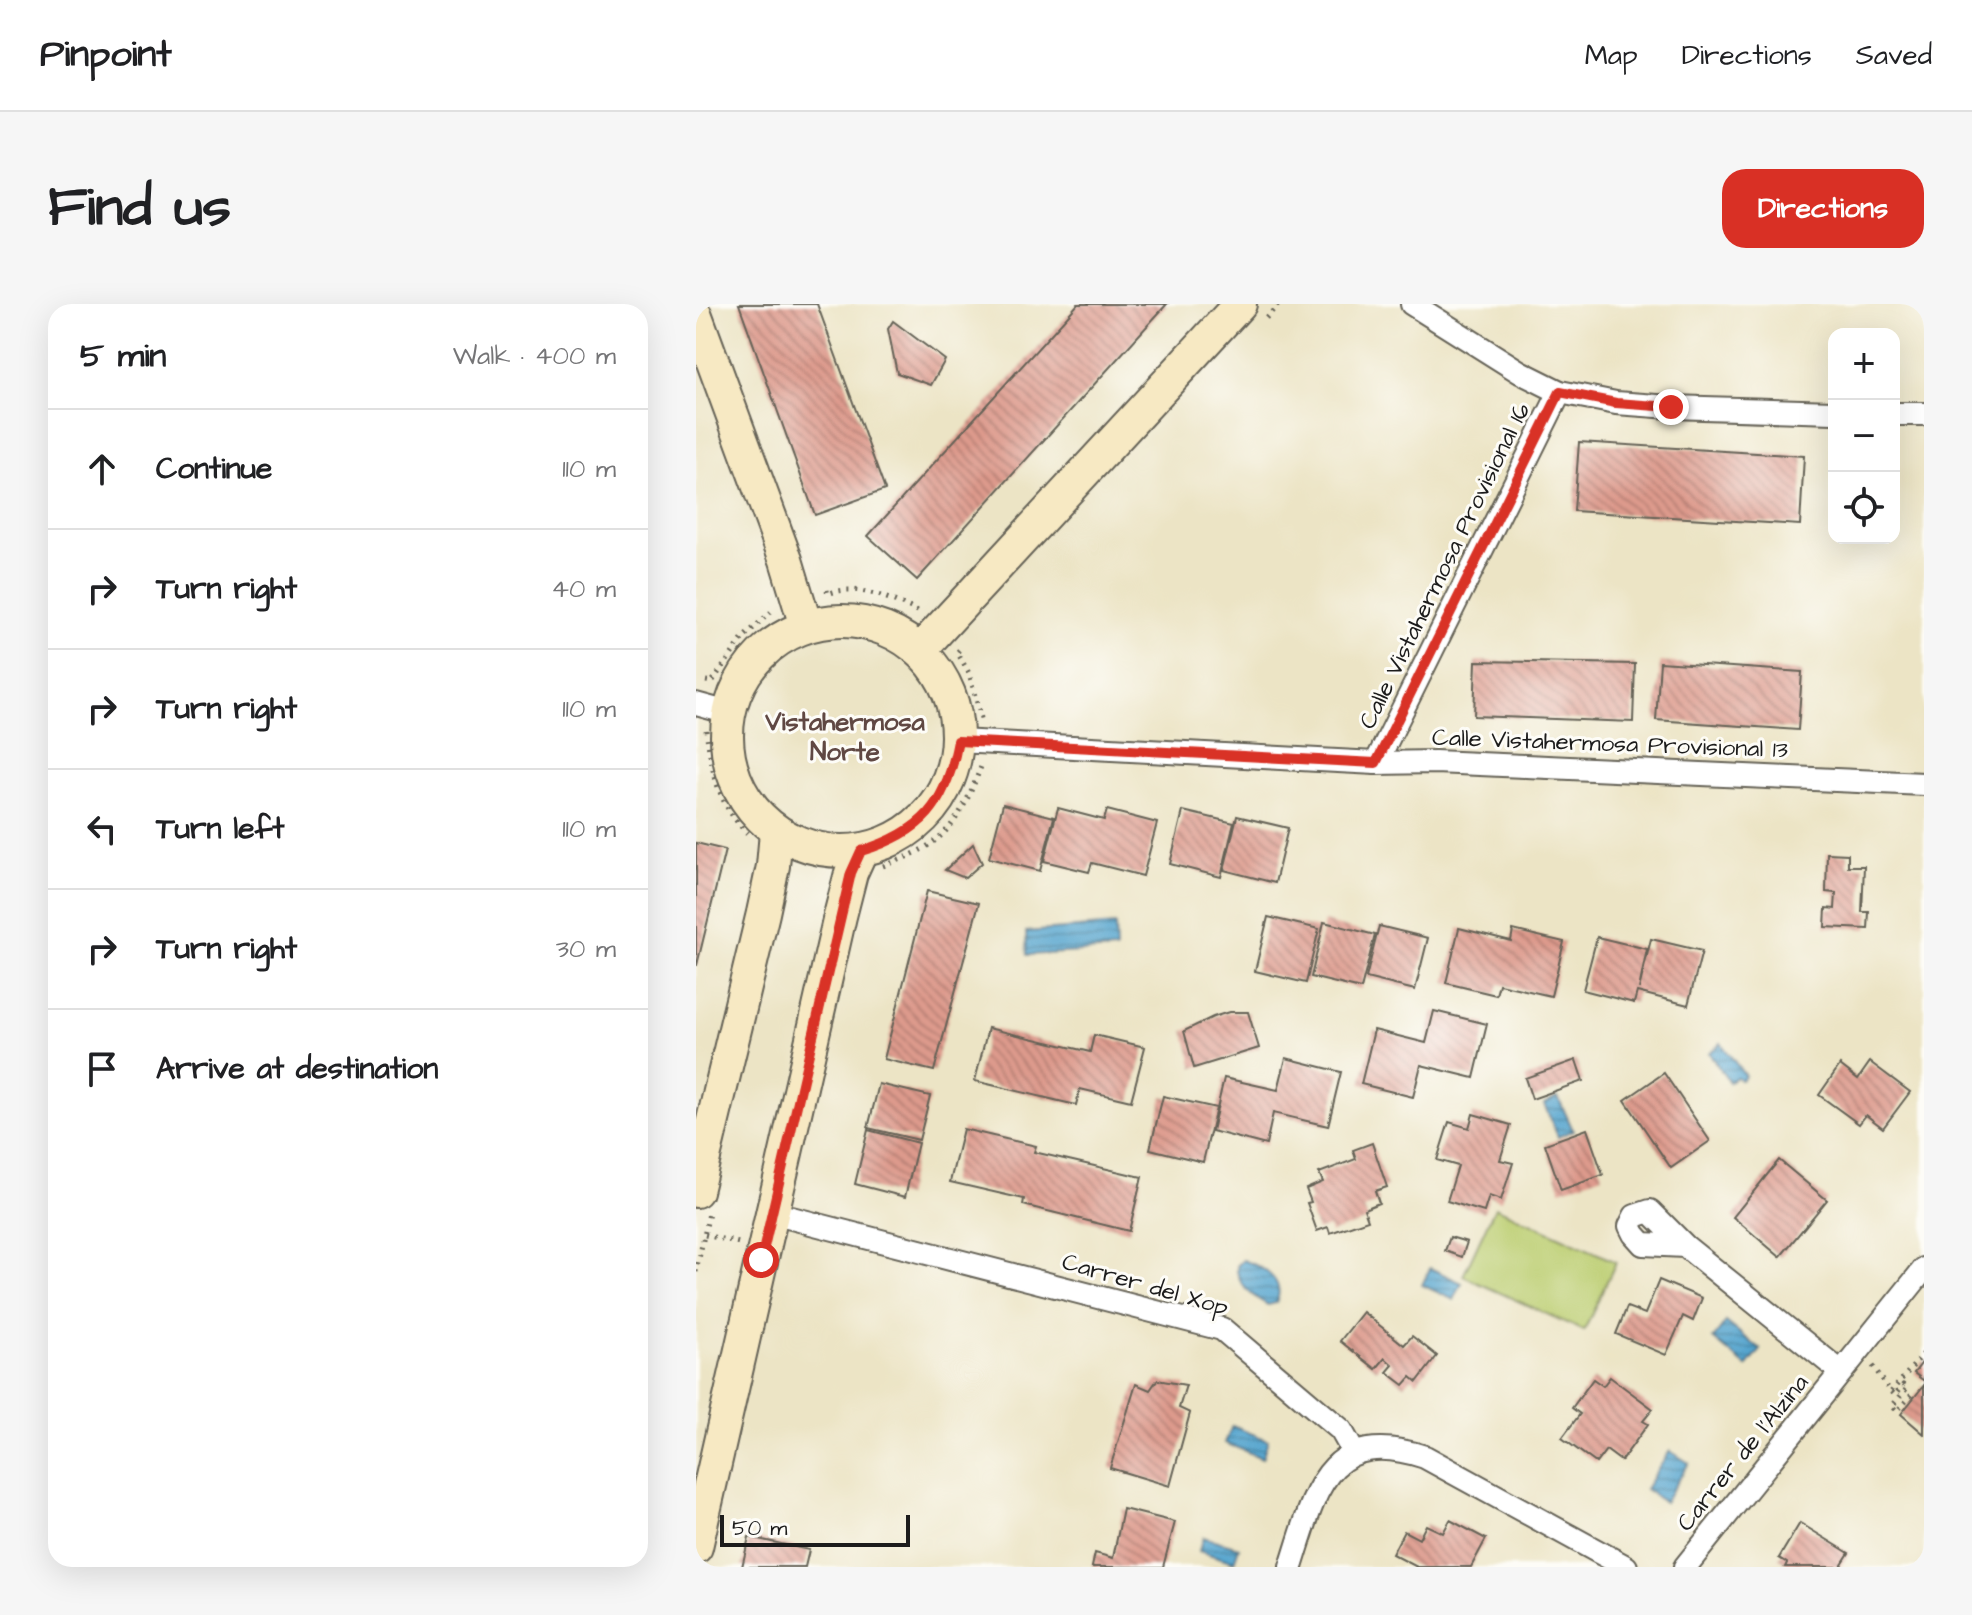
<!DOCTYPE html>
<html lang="en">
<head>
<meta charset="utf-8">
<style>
	:root { --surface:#fff; --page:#f6f6f6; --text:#202124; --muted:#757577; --line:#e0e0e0; --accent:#d93025 }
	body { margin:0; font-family:"Architects Daughter",sans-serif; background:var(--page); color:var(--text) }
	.controls { position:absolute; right:24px; top:24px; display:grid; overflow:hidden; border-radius:16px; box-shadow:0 8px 32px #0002 }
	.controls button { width:72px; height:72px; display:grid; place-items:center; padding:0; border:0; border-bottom:2px solid var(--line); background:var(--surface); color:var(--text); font:40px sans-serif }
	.scale { position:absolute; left:24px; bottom:20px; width:190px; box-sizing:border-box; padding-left:8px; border:4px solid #1c1c1c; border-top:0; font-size:22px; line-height:28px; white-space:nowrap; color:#1c1c1c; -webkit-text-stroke:6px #fdfcf7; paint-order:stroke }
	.stop { position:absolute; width:24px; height:24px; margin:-18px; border:6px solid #d93025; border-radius:50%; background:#fff }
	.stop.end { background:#d93025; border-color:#fff; box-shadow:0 2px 8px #0008 }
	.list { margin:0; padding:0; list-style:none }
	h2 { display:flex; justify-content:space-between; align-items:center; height:104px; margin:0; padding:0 32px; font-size:34px }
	h2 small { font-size:26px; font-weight:400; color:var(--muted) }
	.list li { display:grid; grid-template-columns:52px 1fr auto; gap:24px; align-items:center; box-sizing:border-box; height:120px; padding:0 32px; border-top:2px solid var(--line) }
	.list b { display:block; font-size:30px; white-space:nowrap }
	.list em { font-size:26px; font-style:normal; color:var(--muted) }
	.icon { flex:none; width:44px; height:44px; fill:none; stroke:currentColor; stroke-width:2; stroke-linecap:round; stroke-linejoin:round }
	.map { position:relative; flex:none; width:1228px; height:1263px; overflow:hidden; border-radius:24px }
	header { display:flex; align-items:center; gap:48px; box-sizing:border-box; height:112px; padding:0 40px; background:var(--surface); border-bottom:2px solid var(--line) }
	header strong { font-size:38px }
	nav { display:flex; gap:44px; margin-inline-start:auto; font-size:28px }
	.intro { display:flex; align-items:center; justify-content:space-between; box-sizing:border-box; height:192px; padding:0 48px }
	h1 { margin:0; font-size:56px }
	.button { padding:20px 36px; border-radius:24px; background:var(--accent); color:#fff; font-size:28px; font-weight:700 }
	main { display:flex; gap:48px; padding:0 48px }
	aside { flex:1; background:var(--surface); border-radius:24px; box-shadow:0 8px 32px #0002 }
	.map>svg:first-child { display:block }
	.grass { fill:#bbcd70; stroke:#6c7446; stroke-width:2 }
	.water { fill:url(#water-rules); stroke:#386075; stroke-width:2 }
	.building { fill:url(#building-back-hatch) }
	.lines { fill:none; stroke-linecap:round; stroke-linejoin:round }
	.street-casing { stroke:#656257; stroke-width:26 }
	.secondary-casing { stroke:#656257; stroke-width:36 }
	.path { stroke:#656257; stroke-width:5; stroke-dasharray:2 6; stroke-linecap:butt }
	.street { stroke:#fff; stroke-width:22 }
	.secondary { stroke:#f7e9c3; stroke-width:32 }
	.route { stroke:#d93025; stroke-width:10 }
	.labels { text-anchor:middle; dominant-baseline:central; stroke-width:6; stroke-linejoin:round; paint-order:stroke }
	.street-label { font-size:24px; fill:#1c1c1c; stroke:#fdfcf7 }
	.neighbourhood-label { font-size:26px; font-weight:bold; fill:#604843; stroke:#fdfcf7 }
</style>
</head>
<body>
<header>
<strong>Pinpoint</strong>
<nav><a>Map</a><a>Directions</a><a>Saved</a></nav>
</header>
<div class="intro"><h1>Find us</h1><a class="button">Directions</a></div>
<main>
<aside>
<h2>5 min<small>Walk · 400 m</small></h2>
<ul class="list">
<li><svg class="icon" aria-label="ahead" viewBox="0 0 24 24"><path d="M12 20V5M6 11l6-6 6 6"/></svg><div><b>Continue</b></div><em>110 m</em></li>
<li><svg class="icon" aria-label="right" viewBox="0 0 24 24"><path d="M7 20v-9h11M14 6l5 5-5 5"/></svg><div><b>Turn right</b></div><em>40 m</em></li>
<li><svg class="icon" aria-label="right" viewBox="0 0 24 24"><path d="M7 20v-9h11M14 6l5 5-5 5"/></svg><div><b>Turn right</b></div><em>110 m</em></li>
<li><svg class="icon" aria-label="left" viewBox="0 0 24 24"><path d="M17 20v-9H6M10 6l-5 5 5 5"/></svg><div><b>Turn left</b></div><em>110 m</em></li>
<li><svg class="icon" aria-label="right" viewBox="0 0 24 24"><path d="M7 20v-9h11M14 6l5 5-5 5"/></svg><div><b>Turn right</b></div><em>30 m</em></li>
<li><svg class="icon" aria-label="arrive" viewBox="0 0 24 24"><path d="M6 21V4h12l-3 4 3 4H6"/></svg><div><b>Arrive at destination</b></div></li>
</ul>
</aside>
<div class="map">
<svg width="1228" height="1263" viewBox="0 0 1228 1263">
	<defs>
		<pattern id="water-rules" width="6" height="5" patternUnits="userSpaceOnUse" patternTransform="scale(2)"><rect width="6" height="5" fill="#54a4ce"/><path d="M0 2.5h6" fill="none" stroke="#4585a6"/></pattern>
		<pattern id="building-back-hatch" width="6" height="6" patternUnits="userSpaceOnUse" patternTransform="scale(2)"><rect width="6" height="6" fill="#dd9a8c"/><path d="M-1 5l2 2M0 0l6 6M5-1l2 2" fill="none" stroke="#b27d72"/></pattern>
	</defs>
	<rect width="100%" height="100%" fill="#fdfcf7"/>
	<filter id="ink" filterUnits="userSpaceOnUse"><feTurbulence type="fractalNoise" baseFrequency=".0125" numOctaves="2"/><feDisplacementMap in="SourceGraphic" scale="16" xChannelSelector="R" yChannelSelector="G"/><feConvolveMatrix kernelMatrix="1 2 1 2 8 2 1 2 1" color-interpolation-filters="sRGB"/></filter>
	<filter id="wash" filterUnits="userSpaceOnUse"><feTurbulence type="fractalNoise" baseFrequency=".006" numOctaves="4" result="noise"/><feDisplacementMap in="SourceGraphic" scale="32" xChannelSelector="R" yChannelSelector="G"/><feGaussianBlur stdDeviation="1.8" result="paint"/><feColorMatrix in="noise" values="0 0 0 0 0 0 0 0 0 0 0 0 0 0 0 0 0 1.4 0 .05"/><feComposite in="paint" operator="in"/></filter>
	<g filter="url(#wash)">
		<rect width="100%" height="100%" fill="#ece4c5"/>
		<path class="grass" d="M799 903 920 958 888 1027 767 972Z"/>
		<g class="water">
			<path d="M419 621 420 646 331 651 330 628Z"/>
			<path d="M1025 739 1049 772 1045 776 1040 773 1033 778 1013 749Z"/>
			<path d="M862 793 877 826 862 833 848 800Z"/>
			<path d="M547 956C565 962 591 976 580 999L572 1001C557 993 540 981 541 962Z"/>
			<path d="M734 964 766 979 758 996 726 981Z"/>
			<path d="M1030 1018 1065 1046 1051 1063 1017 1035Z"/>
			<path d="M536 1122 572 1136 566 1154 529 1139Z"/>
			<path d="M974 1147 993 1159 968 1198 949 1185Z"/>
			<path d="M507 1233 543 1243 538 1258 503 1247Z"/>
		</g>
		<g id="blocks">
			<g class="building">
				<path d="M43 0H121L189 186 119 211Z"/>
				<path d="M382 0H471L221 276 172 232Z"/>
				<path d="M197 17 249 56 235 81 201 69 192 25Z"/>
				<path d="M883 138 1108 152 1104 221 878 207Z"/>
				<path d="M780 357 939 360 937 418 778 412Z"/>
				<path d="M964 358 1106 368 1102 426 960 416Z"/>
				<path d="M307 500 358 513 344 567 293 554Z"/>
				<path d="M362 504 408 516 411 506 461 519 447 572 396 559 393 568 348 557Z"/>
				<path d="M487 507 538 519 525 573 474 560Z"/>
				<path d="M541 512 592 524 579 579 528 566Z"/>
				<path d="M0 539 29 546 1 661H0Z"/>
				<path d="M277 540 286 559 269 574 249 566Z"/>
				<path d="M1131 549 1152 550V562H1168L1166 608H1173L1172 625 1129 623 1130 604 1139 605 1140 589 1130 588Z"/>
				<path d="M231 587 283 599 238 767 188 755Z"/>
				<path d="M572 613 623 625 610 679 559 667Z"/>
				<path d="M628 618 679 631 665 685 615 673Z"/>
				<path d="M683 622 732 634 719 686 670 674Z"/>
				<path d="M763 624 815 637 817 626 868 638 855 692 803 680 800 691 750 679Z"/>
				<path d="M901 633 951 645 943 685 955 635 1006 647 992 701 941 688 938 699 887 686Z"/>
				<path d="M738 707 791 720 778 774 725 761 717 793 665 780 678 726 730 739Z"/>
				<path d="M533 708H552L563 744 498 764 488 727 517 713Z"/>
				<path d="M292 724 394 748 398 731 449 743 435 797 384 785 380 801 279 777Z"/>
				<path d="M590 754 645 768 632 822 577 809 570 841 516 827 528 774 582 786Z"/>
				<path d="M880 756 887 777 836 795 829 774Z"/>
				<path d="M1174 758 1214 788 1187 824 1170 811 1163 820 1123 791 1144 761 1162 775Z"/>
				<path d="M968 769 1014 837 975 864 929 796Z"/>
				<path d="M183 780 234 792 223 836 172 824Z"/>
				<path d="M467 792 520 804 507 858 454 845Z"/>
				<path d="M777 810 815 821 804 856 817 859 805 896 793 892 788 908 751 897 762 862 741 856 753 818 773 824Z"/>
				<path d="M267 825 340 842 338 848 446 873 433 927 327 901 328 895 254 878Z"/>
				<path d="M891 825 907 871 865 886 849 840Z"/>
				<path d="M172 826 222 839 209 893 159 880Z"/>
				<path d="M676 839 691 883 679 887 683 899 668 905 672 916 634 929 632 923 621 927 611 899 615 898 610 885 627 878 623 869 660 855 657 846Z"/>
				<path d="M1083 856 1131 896 1084 953 1037 913Z"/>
				<path d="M754 933 771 938 766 953 749 947Z"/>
				<path d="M963 976 1006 994 997 1017 987 1012 970 1051 920 1030 931 1003 949 1010Z"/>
				<path d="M667 1008 708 1041 716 1032 741 1052 721 1078 715 1073 708 1081 691 1068 697 1061 689 1054 680 1065 644 1037Z"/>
				<path d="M1228 1056V1077L1218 1069Z"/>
				<path d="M914 1073 957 1105 947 1117 952 1120 925 1157 910 1146 900 1159 866 1134 884 1110 876 1104 897 1075 907 1082Z"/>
				<path d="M461 1076 490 1081 483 1104 494 1109 474 1182 414 1164 440 1080 454 1086Z"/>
				<path d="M1228 1081V1130L1205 1110Z"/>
				<path d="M427 1205 479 1218 467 1263H396L399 1249 417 1254Z"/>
				<path d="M754 1216 790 1235 775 1263H721L696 1250 708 1227 723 1235 730 1221 747 1229Z"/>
				<path d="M1104 1219 1153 1249 1144 1263H1089L1091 1259 1083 1254Z"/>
				<path d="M53 1233 113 1246 109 1263H46Z"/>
			</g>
		</g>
	</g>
	<g filter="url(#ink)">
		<use href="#blocks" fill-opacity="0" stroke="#656257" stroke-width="2"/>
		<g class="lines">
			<defs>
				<g id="street">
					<path d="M716 0 824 68 864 88 920 99 975 103 1138 108"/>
					<path d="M1198 110H1228"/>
					<path d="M0 400 33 409"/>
					<path d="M262 437 680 459 739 458 1228 480"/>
					<path d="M680 459 864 88"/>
					<path d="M76 909 526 1025 645 1126 658 1149"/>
					<path d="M989 942 947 940 938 930 934 922 939 912 954 907 989 942 1145 1068"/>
					<path d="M595 1263C619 1188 631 1121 729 1153L930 1263"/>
					<path d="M989 1263 1228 965"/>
				</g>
				<g id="secondary">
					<path d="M0 12 90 256 110 322"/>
					<circle cx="146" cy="432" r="115"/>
					<path d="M224 346 544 0"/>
					<path d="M0 887 67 609 77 562 80 528"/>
					<path d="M0 1243 144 612 155 569 165 547"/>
				</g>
			</defs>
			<use href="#street" class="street-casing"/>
			<use href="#secondary" class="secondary-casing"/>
			<g class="path">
				<path d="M570 14 583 0"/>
				<path d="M131 286 132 290C160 278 196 296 222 307"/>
				<path d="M263 346 261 348 273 369 286 418"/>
				<path d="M10 377 16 378 48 333 78 305"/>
				<path d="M10 426C16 467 21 499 51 529"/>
				<path d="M187 562C249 541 263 520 286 460"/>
				<path d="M9 931 43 939"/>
				<path d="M0 968 13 909"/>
				<path d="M1177 1062 1195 1088 1228 1049"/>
				<path d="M1196 1088 1199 1091 1207 1081 1211 1084 1196 1102 1201 1107 1219 1087"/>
			</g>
			<use href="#street" class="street"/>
			<use href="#secondary" class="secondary"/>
		</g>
	</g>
	<g class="lines" filter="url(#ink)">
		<path class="route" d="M65 956 155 569 165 547C227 528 250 501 262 437L680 459 864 88 920 99 975 103"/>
	</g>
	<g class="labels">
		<g class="street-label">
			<text transform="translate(749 262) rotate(-64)">Calle Vistahermosa Provisional 16</text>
			<text transform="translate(914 440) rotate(2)">Calle Vistahermosa Provisional 13</text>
			<text transform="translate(449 981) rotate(16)">Carrer del Xop</text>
			<text transform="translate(1047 1149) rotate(-51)">Carrer de l'Alzina</text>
		</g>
		<g class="neighbourhood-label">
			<text x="149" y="418">Vistahermosa<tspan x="149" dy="30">Norte</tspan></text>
		</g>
	</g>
</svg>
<div class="controls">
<button>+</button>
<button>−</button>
<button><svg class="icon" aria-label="locate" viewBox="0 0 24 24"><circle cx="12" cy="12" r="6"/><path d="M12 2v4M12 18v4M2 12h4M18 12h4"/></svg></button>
</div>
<div class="scale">50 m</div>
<div class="stop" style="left:65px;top:956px"></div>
<div class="stop end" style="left:975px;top:103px"></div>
</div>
</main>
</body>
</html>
